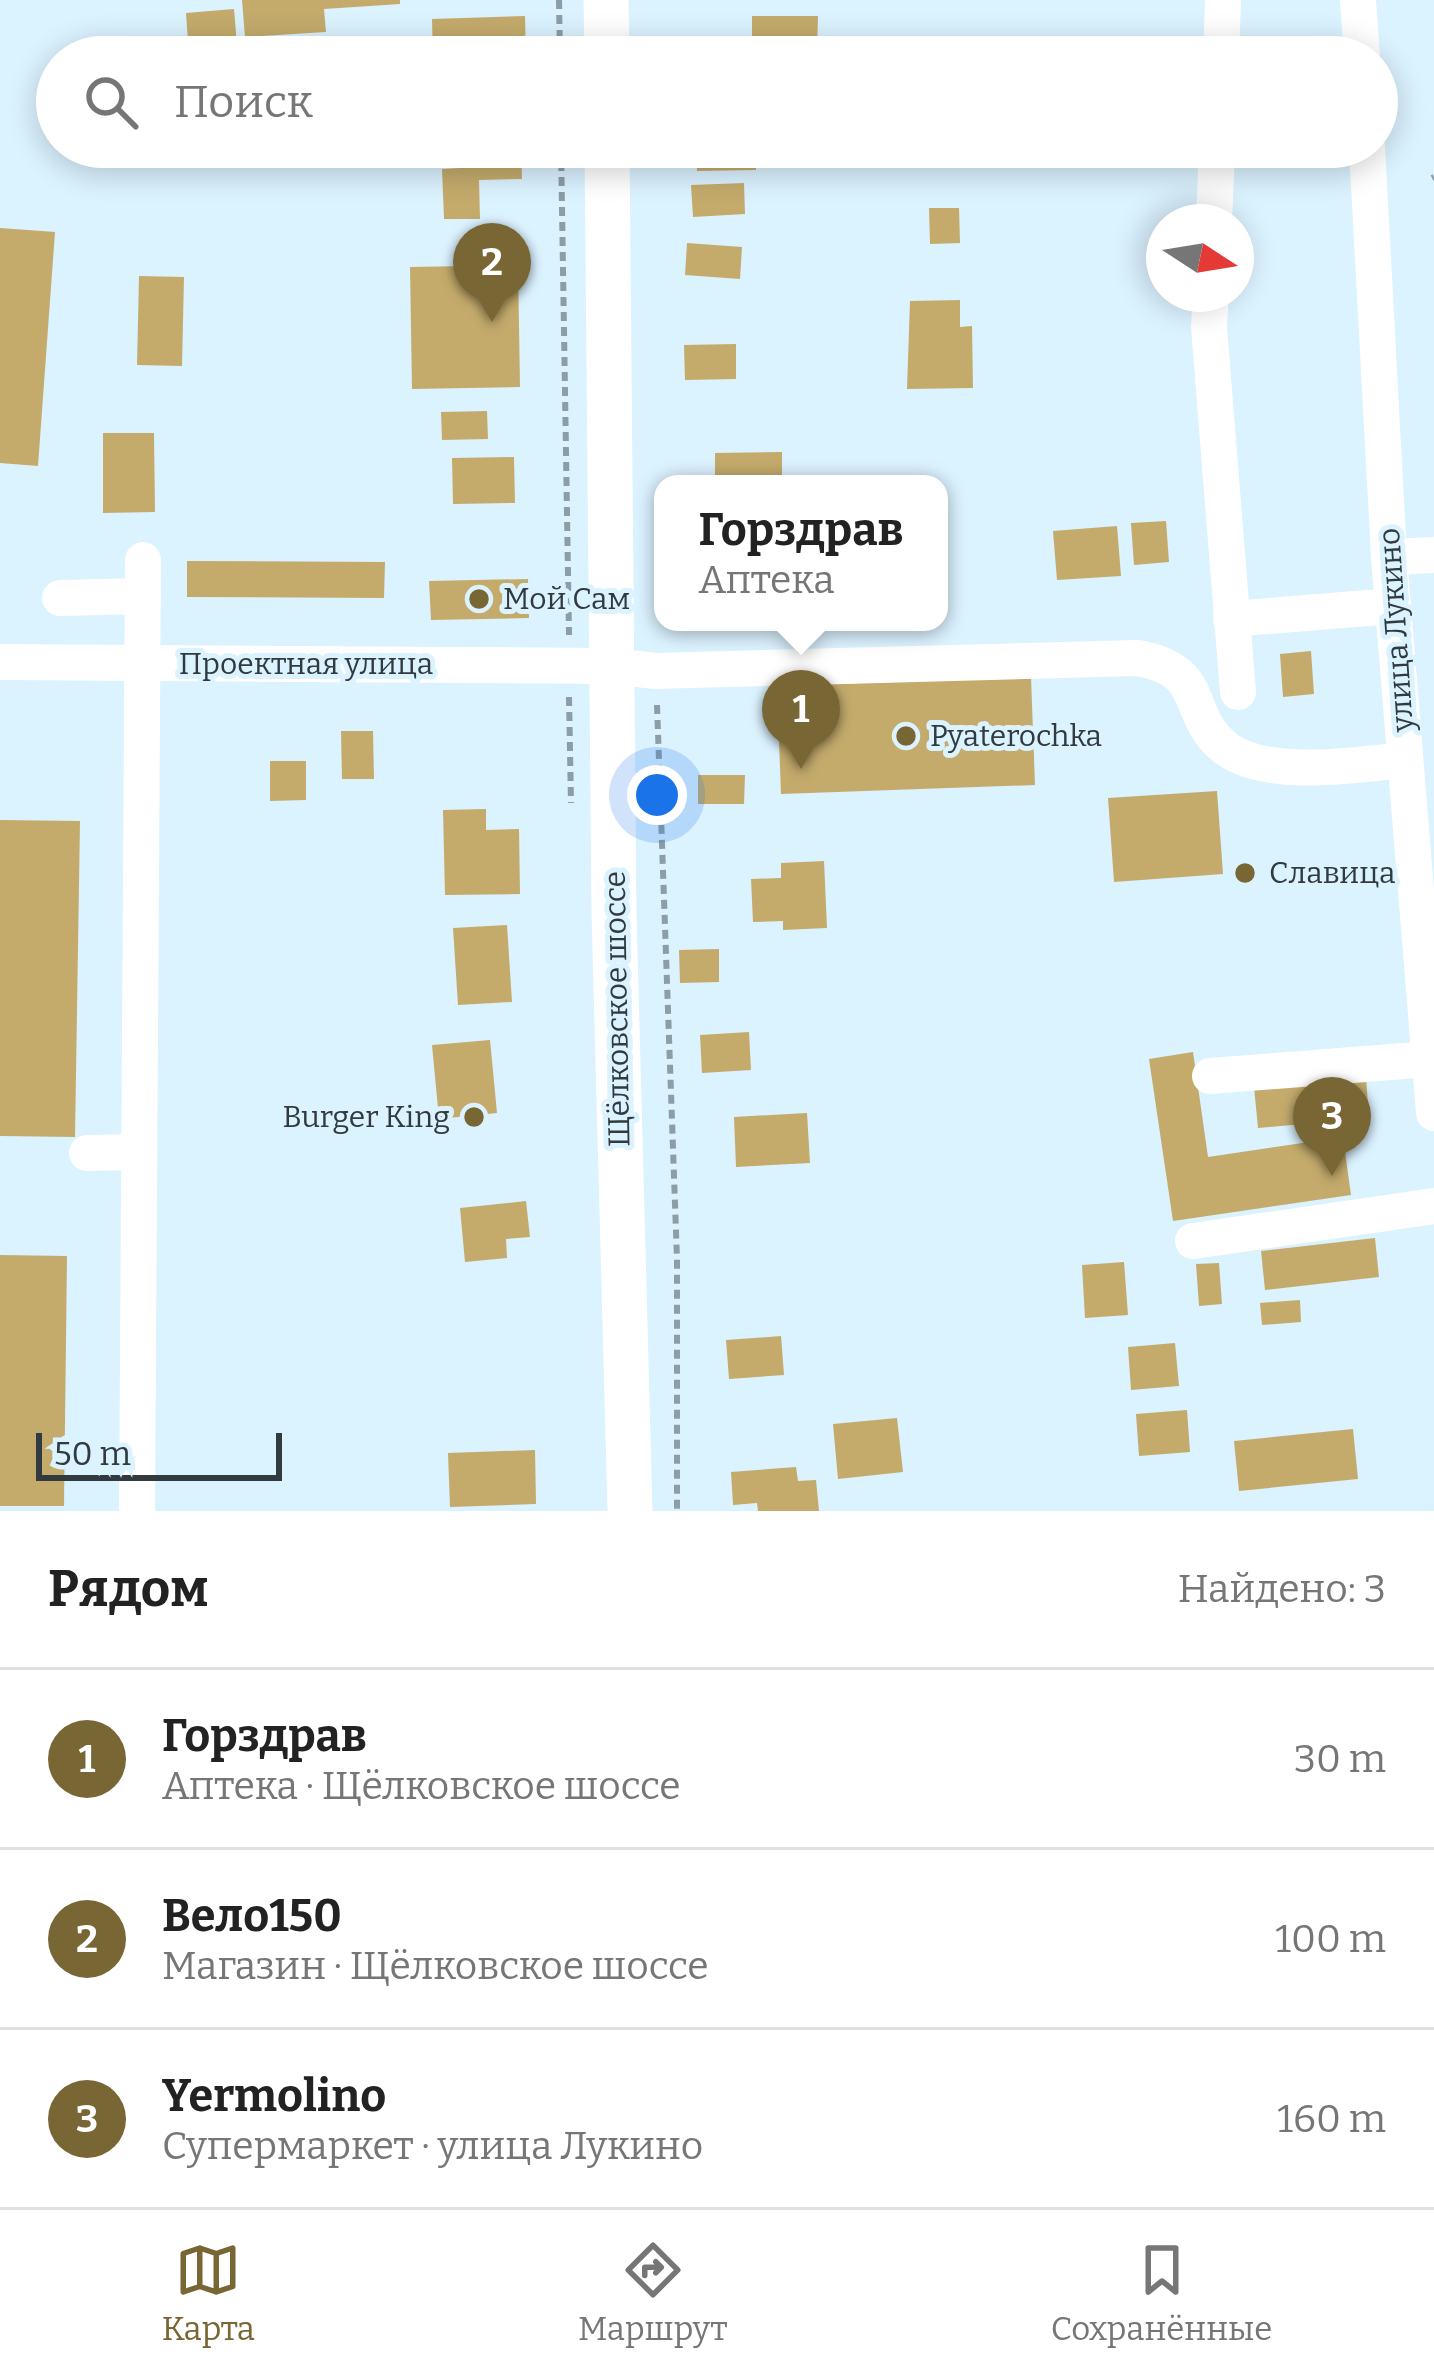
<!DOCTYPE html>
<html lang="ru">
<head>
<meta charset="utf-8">
<style>
	:root { --surface:#fff; --page:#f2f2f2; --text:#222; --muted:#767676; --line:#e0e0e0; --accent:#796635 }
	body { margin:0; font-family:Bitter,serif; background:var(--page); color:var(--text) }
	.compass { position:absolute; left:1146px; top:204px; width:108px; height:108px; border-radius:50%; background:var(--surface); box-shadow:0 6px 30px #0003; rotate:102deg }
	.scale { position:absolute; left:36px; bottom:30px; width:246px; box-sizing:border-box; padding-left:12px; border:6px solid #313a3f; border-top:0; font-size:33px; line-height:42px; white-space:nowrap; color:#313a3f; -webkit-text-stroke:9px #dbf2ff; paint-order:stroke }
	.you { position:absolute; left:657px; top:795px; width:42px; height:42px; margin:-30px; border:9px solid #fff; border-radius:50%; background:#1a73e8; box-shadow:0 0 0 18px #1a73e833 }
	.badge { display:grid; place-items:center; width:78px; height:78px; border-radius:50%; background:var(--accent); color:#fff; font-size:39px; font-weight:700 }
	.pin { position:absolute; translate:-50% -99px; filter:drop-shadow(0 3px 6px #0008) }
	.pin::after { content:''; position:absolute; top:63px; width:42px; height:36px; background:inherit; clip-path:polygon(0 0,100% 0,50% 100%) }
	.popup { position:absolute; left:654px; top:475px; width:294px; height:156px; box-sizing:border-box; display:grid; place-content:center; border-radius:24px; background:var(--surface); filter:drop-shadow(0 3px 9px #0005); font-size:39px; white-space:nowrap; color:var(--muted) }
	.popup b { font-size:45px; color:var(--text) }
	.popup::after { content:''; position:absolute; left:50%; top:100%; margin-left:-24px; border:24px solid transparent; border-top-color:var(--surface) }
	.list { margin:0; padding:0; list-style:none }
	h2 { display:flex; justify-content:space-between; align-items:center; height:156px; margin:0; padding:0 48px; font-size:51px }
	h2 small { font-size:39px; font-weight:400; color:var(--muted) }
	.list li { display:grid; grid-template-columns:78px 1fr auto; gap:36px; align-items:center; box-sizing:border-box; height:180px; padding:0 48px; border-top:3px solid var(--line) }
	.list b { display:block; font-size:45px; white-space:nowrap }
	.list p { margin:0; font-size:39px; white-space:nowrap; color:var(--muted) }
	.list em { font-size:39px; font-style:normal; color:var(--muted) }
	.icon { flex:none; width:66px; height:66px; fill:none; stroke:currentColor; stroke-width:2; stroke-linecap:round; stroke-linejoin:round }
	.map { position:relative; flex:none; width:1434px; height:1511px; overflow:hidden }
	.search { position:absolute; background:var(--surface); box-shadow:0 6px 30px #0003; left:36px; right:36px; top:36px; height:132px; display:flex; align-items:center; gap:30px; box-sizing:border-box; padding:0 42px; border-radius:66px; color:var(--muted); font-size:45px }
	.sheet { height:696px; background:var(--surface) }
	nav { display:flex; justify-content:space-around; align-items:center; box-sizing:border-box; height:168px; border-top:3px solid var(--line); background:var(--surface); font-size:33px; color:var(--muted) }
	nav a { display:grid; justify-items:center; gap:6px }
	nav .on { color:var(--accent) }
	.map>svg:first-child { display:block }
	.building { fill:#c4ab6c }
	.lines { fill:none; stroke-linecap:round; stroke-linejoin:round }
	.path { stroke:#8c9da6; stroke-width:6; stroke-dasharray:9 6; stroke-linecap:butt }
	.minor { stroke:#fff; stroke-width:36 }
	.major { stroke:#fff; stroke-width:45 }
	.poi-dot { fill:#796635; stroke:#dbf2ff; stroke-width:4.5 }
	.labels { text-anchor:middle; dominant-baseline:central; stroke-width:10; stroke-linejoin:round; paint-order:stroke }
	.poi-label { font-size:30px; fill:#313a3f; stroke:#dbf2ff; text-anchor:start }
	.street-label { font-size:30px; fill:#313a3f; stroke:#dbf2ff }
</style>
</head>
<body>
<div class="map">
<svg width="1434" height="1511" viewBox="0 0 1434 1511">
	<rect width="100%" height="100%" fill="#dbf2ff"/>
	<g class="building">
		<path d="M242 0H400V4L324 9 326 32 245 37Z"/>
		<path d="M234 9 238 57H189L186 13Z"/>
		<path d="M525 16 526 57H433L432 19Z"/>
		<path d="M752 16H818L817 49H752Z"/>
		<path d="M460 147H521L522 179 479 180 480 219H444L442 169 460 168Z"/>
		<path d="M696 147H756V170L697 171Z"/>
		<path d="M841 147H892V159L842 162Z"/>
		<path d="M744 183 745 214 693 217 691 185Z"/>
		<path d="M929 208H959L960 243 930 244Z"/>
		<path d="M0 228 55 232 38 466 0 463Z"/>
		<path d="M687 243 742 247 740 279 685 275Z"/>
		<path d="M518 265 520 387 412 389 410 267Z"/>
		<path d="M139 276 184 277 182 366 137 365Z"/>
		<path d="M960 300V327L972 326 973 388 907 389 910 301Z"/>
		<path d="M736 344V379L685 380 684 345Z"/>
		<path d="M487 411 488 439 442 440 441 412Z"/>
		<path d="M103 433H154L155 512 103 513Z"/>
		<path d="M782 452V484H715V453Z"/>
		<path d="M514 457 515 503 453 504 452 458Z"/>
		<path d="M1166 521 1169 562 1134 565 1131 523Z"/>
		<path d="M1117 526 1121 576 1057 580 1053 531Z"/>
		<path d="M187 561 385 562 384 598 187 597Z"/>
		<path d="M528 579 529 618 431 620 429 581Z"/>
		<path d="M1311 651 1314 694 1283 697 1280 654Z"/>
		<path d="M1031 677 1035 785 781 794 777 686Z"/>
		<path d="M341 731H373L374 779H342Z"/>
		<path d="M270 761H306V800L270 801Z"/>
		<path d="M698 775H745L744 804H698Z"/>
		<path d="M1217 791 1223 874 1114 882 1108 798Z"/>
		<path d="M486 809V830L519 829 520 894 445 895 443 810Z"/>
		<path d="M0 820 80 821 75 1137 0 1136Z"/>
		<path d="M824 861 827 928 783 930V921L753 922 751 879 781 878V863Z"/>
		<path d="M507 925 512 1002 458 1005 453 928Z"/>
		<path d="M719 949V982L680 983 679 950Z"/>
		<path d="M749 1032 751 1070 702 1073 700 1035Z"/>
		<path d="M490 1040 497 1113 439 1119 432 1045Z"/>
		<path d="M1193 1052 1208 1157 1343 1137 1351 1195 1173 1221 1149 1059Z"/>
		<path d="M1366 1077 1369 1118 1258 1128 1254 1087Z"/>
		<path d="M807 1113 810 1163 736 1167 734 1117Z"/>
		<path d="M526 1201 530 1237 506 1239 507 1258 465 1262 460 1208Z"/>
		<path d="M1375 1238 1379 1277 1265 1290 1261 1251Z"/>
		<path d="M0 1255 67 1256 64 1506H0Z"/>
		<path d="M1124 1262 1128 1315 1085 1318 1082 1265Z"/>
		<path d="M1219 1263 1222 1304 1199 1306 1196 1264Z"/>
		<path d="M1300 1300 1301 1322 1262 1325 1260 1303Z"/>
		<path d="M781 1336 784 1375 729 1379 726 1340Z"/>
		<path d="M1175 1343 1179 1386 1131 1390 1128 1347Z"/>
		<path d="M1187 1410 1190 1452 1139 1456 1136 1414Z"/>
		<path d="M897 1418 903 1472 838 1479 833 1424Z"/>
		<path d="M1353 1429 1358 1479 1239 1491 1234 1441Z"/>
		<path d="M535 1450 536 1504 450 1507 448 1453Z"/>
		<path d="M796 1467 798 1481 816 1480 819 1511H758L757 1503 733 1505 731 1472Z"/>
	</g>
	<g class="lines">
		<g class="path">
			<path d="M559 0 560 57"/>
			<path d="M561 147 569 635"/>
			<path d="M1432 178 1434 177"/>
			<path d="M569 697 571 803"/>
			<path d="M657 705 677 1259V1511"/>
		</g>
		<g class="minor">
			<path d="M1358 0 1362 57"/>
			<path d="M1221 57 1223 0"/>
			<path d="M1367 147 1389 557 1434 1113"/>
			<path d="M1214 222 1217 147"/>
			<path d="M1211 294 1209 327 1238 692"/>
			<path d="M1389 557 1434 555"/>
			<path d="M60 598 143 596"/>
			<path d="M1231 619 1393 606"/>
			<path d="M0 662 612 666 655 671 1138 658C1209 671 1183 712 1223 746 1263 780 1357 765 1405 760"/>
			<path d="M1210 1076 1430 1059"/>
			<path d="M87 1153 139 1152"/>
			<path d="M1193 1241 1434 1206"/>
			<path d="M137 1511 143 560"/>
		</g>
		<g class="major">
			<path d="M606 0 607 57"/>
			<path d="M607 147 614 913 630 1511"/>
		</g>
	</g>
	<g class="poi-dot">
		<circle cx="479" cy="599" r="12"/>
		<circle cx="906" cy="736" r="12"/>
		<circle cx="1245" cy="873" r="12"/>
		<circle cx="474" cy="1117" r="12"/>
	</g>
	<g class="labels">
		<g class="poi-label">
			<text x="503" y="599">Мой Сам</text>
			<text x="930" y="736">Pyaterochka</text>
			<text x="1269" y="873">Славица</text>
			<text x="450" y="1117" text-anchor="end">Burger King</text>
		</g>
		<g class="street-label">
			<text transform="translate(1396 630) rotate(-94)">улица Лукино</text>
			<text x="306" y="664">Проектная улица</text>
			<text transform="translate(617 1009) rotate(-91)">Щёлковское шоссе</text>
		</g>
	</g>
</svg>
<svg class="compass" viewBox="-18 -18 36 36"><path d="M0-13l5 13h-10z" fill="#e53935"/><path d="M0 13l5-13h-10z" fill="#767676"/></svg>
<div class="scale">50 m</div>
<div class="you"></div>
<div class="pin badge" style="left:801px;top:769px">1</div>
<div class="popup"><b>Горздрав</b>Аптека</div>
<div class="pin badge" style="left:492px;top:322px">2</div>
<div class="pin badge" style="left:1332px;top:1176px">3</div>
<div class="search"><svg class="icon" aria-label="search" viewBox="0 0 24 24"><circle cx="10" cy="10" r="6"/><path d="M15 15l6 6"/></svg>Поиск</div>
</div>
<section class="sheet">
<h2>Рядом<small>Найдено: 3</small></h2>
<ul class="list">
<li><span class="badge">1</span><div><b>Горздрав</b><p>Аптека · Щёлковское шоссе</p></div><em>30 m</em></li>
<li><span class="badge">2</span><div><b>Вело150</b><p>Магазин · Щёлковское шоссе</p></div><em>100 m</em></li>
<li><span class="badge">3</span><div><b>Yermolino</b><p>Супермаркет · улица Лукино</p></div><em>160 m</em></li>
</ul>
</section>
<nav>
<a class="on"><svg class="icon" aria-label="map" viewBox="0 0 24 24"><path d="M3 6l6-2 6 2 6-2v14l-6 2-6-2-6 2zM9 4v14M15 6v14"/></svg>Карта</a>
<a><svg class="icon" aria-label="directions" viewBox="0 0 24 24"><path d="M12 3l9 9-9 9-9-9zM9 14v-3h6M13 9l2 2-2 2"/></svg>Маршрут</a>
<a><svg class="icon" aria-label="saved" viewBox="0 0 24 24"><path d="M7 4h10v16l-5-4-5 4z"/></svg>Сохранённые</a>
</nav>
</body>
</html>
